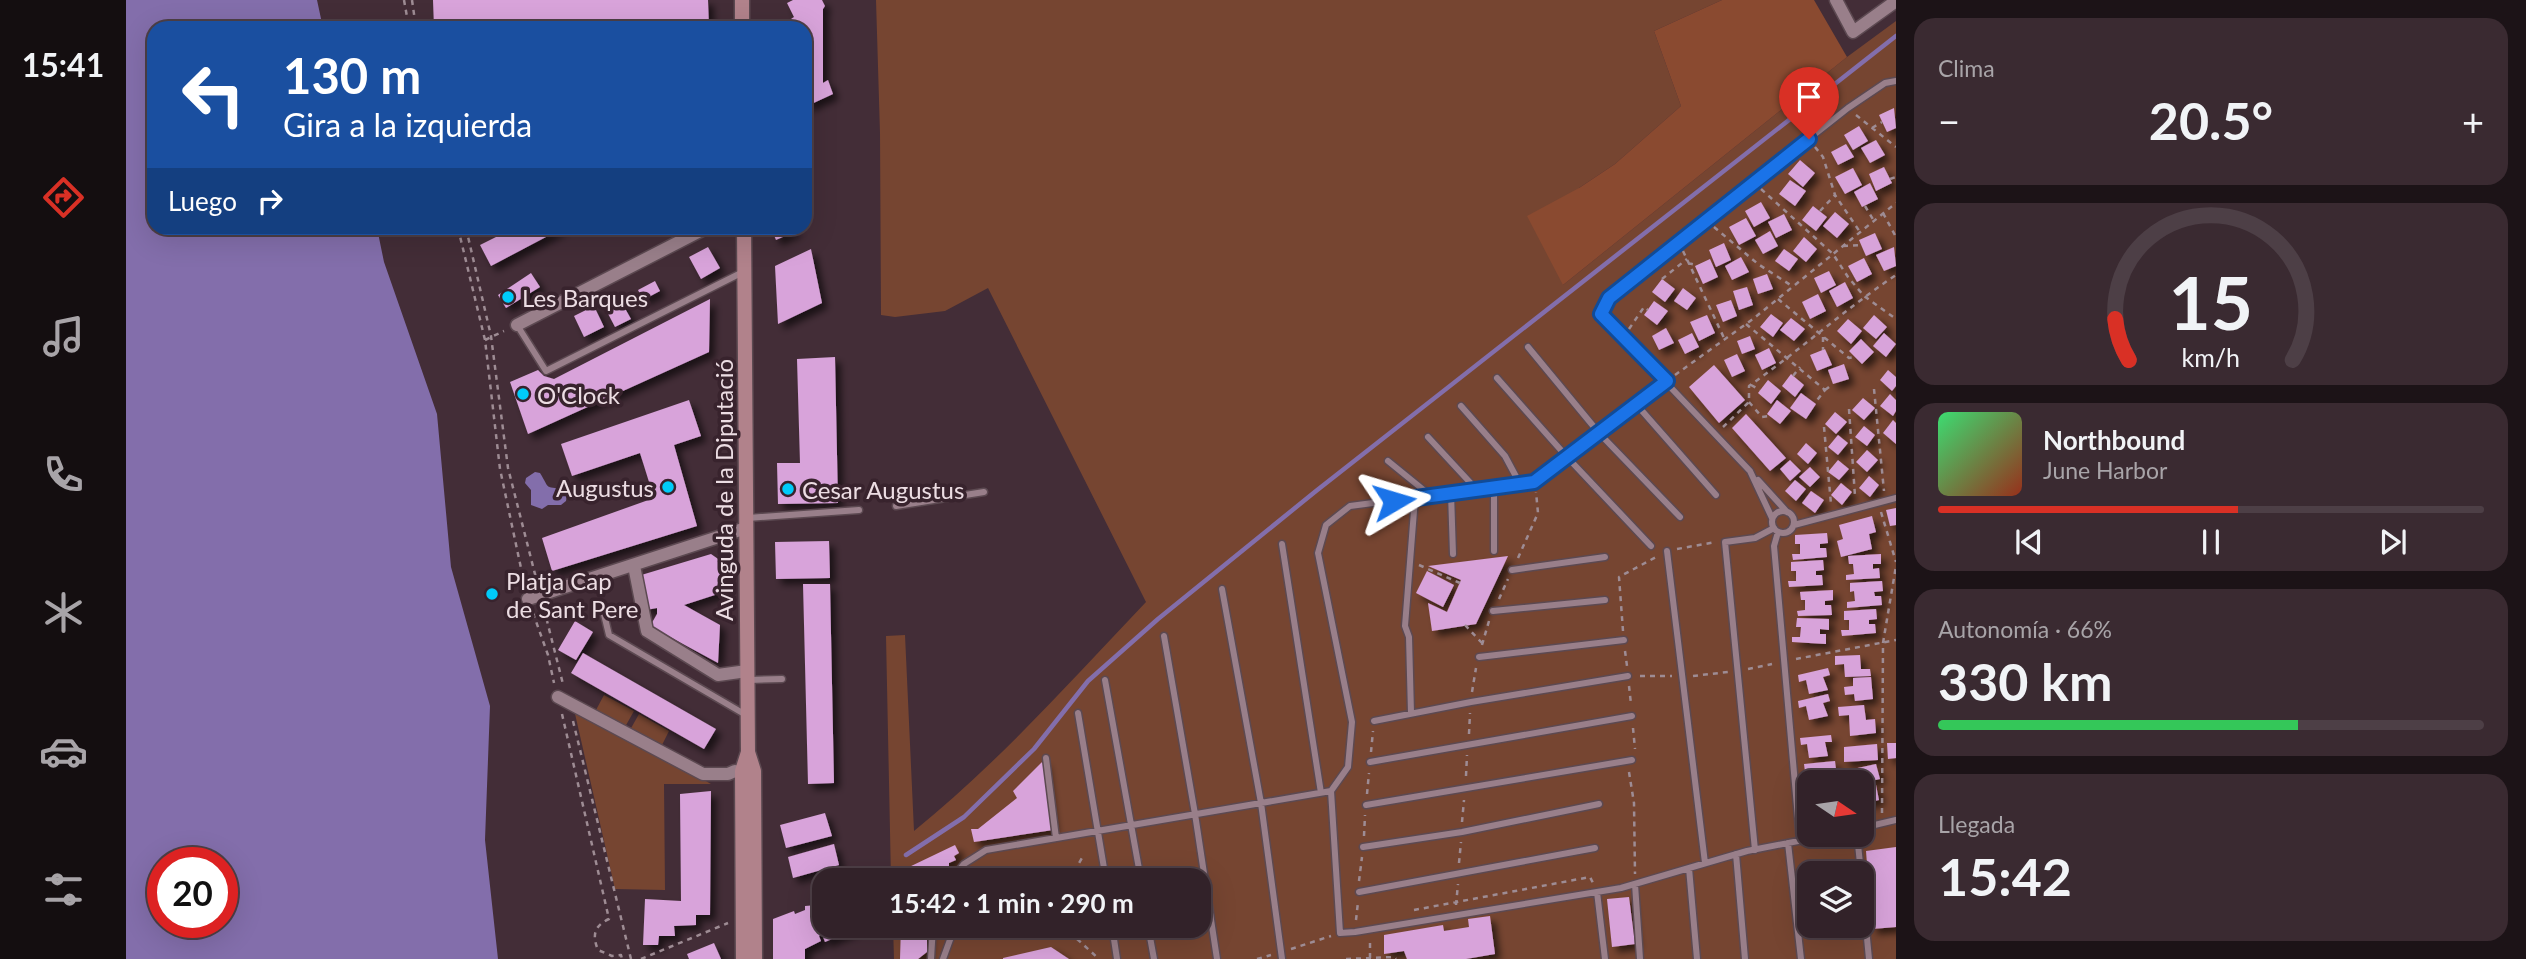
<!DOCTYPE html>
<html lang="es">
<meta charset="utf-8">
<style>
body{margin:0;font-family:Lato,sans-serif;background:#3a2a31;color:#f1f3f6;height:100vh;display:flex;flex-direction:column;font-size:26px;white-space:nowrap}
*{box-sizing:border-box;margin:0}
p{font-size:23px;color:#a8a4a8}
.icon{flex:none;width:38px;height:38px;fill:none;stroke:currentColor;stroke-width:2;stroke-linecap:round;stroke-linejoin:round}
.map{position:relative;flex:1;overflow:hidden}
.side{display:flex;flex-direction:column;gap:18px;padding:18px;background:#1c1317;width:630px}
.side>*{flex:none}
.hud{position:absolute;left:21px;top:21px;width:665px;height:214px;border-radius:21px;box-shadow:0 7px 28px #0002,0 0 0 2px #4d3f46;background:#1a4fa0;color:#fff;overflow:hidden}
.needle{width:46px;rotate:103deg}
.controls{position:absolute;left:1671px;top:770px;display:grid;gap:14px}
.controls a{display:grid;place-items:center;width:77px;height:77px;border-radius:14px;background:#322229;box-shadow:0 7px 28px #0002,0 0 0 2px #4d3f46;font-size:35px}
.speed{position:absolute;left:21px;top:847px;display:flex;gap:14px;font-size:35px;font-weight:700;text-align:center}
.speed>*{display:grid;place-content:center;width:91px;height:91px;border-radius:50%;background:#322229;box-shadow:0 7px 28px #0002,0 0 0 2px #4d3f46;line-height:1}
.speed .limit{border:10px solid #d22;background:#fff;color:#111}
.pin{position:absolute;display:grid;place-items:center;width:60px;height:60px;color:#fff;margin:-72px -30px;border-radius:50% 50% 50% 0;rotate:-45deg;box-shadow:0 0 7px #0007}
.pin .icon{rotate:45deg}
.me{position:absolute;width:77px;margin:-38px;rotate:83deg;stroke-linejoin:round;filter:drop-shadow(0 0 5px #0008)}
.turn{display:flex;align-items:center;gap:24px;height:147px;padding:0 21px;font-size:32px}
.turn .icon{width:91px;height:91px;stroke-width:2.5}
.turn b{display:block;font-size:49px;line-height:60px}
.then{display:flex;align-items:center;height:66px;padding:0 21px;background:#0003;gap:14px;font-size:26px}
.big{font-size:52px;font-weight:700;line-height:1.1}
.side .tile{flex:1;display:flex;flex-direction:column;justify-content:center;gap:10px;min-width:0;padding:0 24px;border-radius:21px;background:#3a2a31}
.side .dial{align-items:center;gap:0}
.dial svg{height:182px;overflow:visible;fill:none;stroke:#4d3f46;stroke-width:7;stroke-linecap:round;text-anchor:middle}
.dial text{fill:#f1f3f6;stroke:none}
.song{display:flex;align-items:center;gap:21px}
.cover{width:84px;height:84px;border-radius:10px;background:linear-gradient(135deg,hsl(140 70% 55%),hsl(10 70% 35%))}
.played{height:7px;border-radius:4px;background:linear-gradient(90deg,#d93025 55%,#4d3f46 55%)}
.keys{display:flex;justify-content:space-around;direction:ltr}
.heat{display:flex;justify-content:space-between;align-items:center;font-size:38px;direction:ltr}
.charge{height:10px;border-radius:5px;background:linear-gradient(90deg,#34c759 66%,#4d3f46 0)}
.trip{position:absolute;left:686px;top:868px;width:399px;height:70px;border-radius:21px;background:#322229;box-shadow:0 7px 28px #0002,0 0 0 2px #4d3f46;font-weight:700;line-height:70px;text-align:center}
main{display:flex;flex:1;min-height:0}
.tabs{display:flex;flex-direction:column;width:126px;justify-content:space-around;align-items:center;background:#140e10;color:#a8a4a8}
.tabs .icon{width:49px;height:49px}
.tabs .selected{color:#d93025}
.tabs b{font-size:32px;color:#f1f3f6}
.map>svg:first-child{display:block}
.green{fill:#764531;fill-rule:evenodd}
.forest{fill:#8a4a30}
.water{fill:#836eab;fill-rule:evenodd}
.lines{fill:none;stroke-linecap:round;stroke-linejoin:round}
.stream{stroke:#836eab;stroke-width:4.5}
.building{fill:#d8a3da;filter:url(#shadow)}
.lane-casing{stroke:#5c4951;stroke-width:9}
.street-casing{stroke:#5c4951;stroke-width:15}
.secondary-casing{stroke:#5c4951;stroke-width:17}
.path{stroke:#9e8c94;stroke-width:2.5;stroke-dasharray:5 5;stroke-linecap:butt}
.lane{stroke:#997f8a;stroke-width:6}
.street{stroke:#997f8a;stroke-width:12}
.secondary{stroke:#b1828b;stroke-width:14}
.route-casing{stroke:#114b97;stroke-width:18}
.route{stroke:#1a73e8;stroke-width:12}
.poi-dot{fill:#00cbf9;stroke:#38232d;stroke-width:2.5}
.labels{text-anchor:middle;dominant-baseline:central;stroke-width:7;stroke-linejoin:round;paint-order:stroke}
.poi-label{font-size:24px;fill:#ecdde3;stroke:#38232d;text-anchor:start}
.street-label{font-size:24px;fill:#ecdde3;stroke:#38232d}
</style>
<main>
<nav class="tabs">
<b>15:41</b>
<svg class="icon selected" aria-label="directions" viewBox="0 0 24 24"><path d="M12 3l9 9-9 9-9-9zM9 14v-3h6M13 9l2 2-2 2"/></svg>
<svg class="icon" aria-label="music" viewBox="0 0 24 24"><path d="M9 18V5l10-2v13"/><circle cx="6" cy="18" r="3"/><circle cx="16" cy="16" r="3"/></svg>
<svg class="icon" aria-label="phone" viewBox="0 0 24 24"><path d="M5 4h4l2 5-3 2q2 4 5 5l2-3 5 2v4C11 20 4 13 5 4z"/></svg>
<svg class="icon" aria-label="climate" viewBox="0 0 24 24"><path d="M12 3v18M4 7l16 10M4 17L20 7"/></svg>
<svg class="icon" aria-label="car" viewBox="0 0 24 24"><path d="M5 17H2v-5l4-1 3-4h7l3 4 3 1v5h-3M9 17h6M6 11h13"/><circle cx="7" cy="17" r="2"/><circle cx="17" cy="17" r="2"/></svg>
<svg class="icon" aria-label="filters" viewBox="0 0 24 24"><path d="M4 7h16M4 17h16"/><circle cx="9" cy="7" r="2"/><circle cx="15" cy="17" r="2"/></svg>
</nav>
<div class="map">
<svg width="1770" height="959" viewBox="0 0 1770 959">
<defs>
<filter id="shadow"><feDropShadow dx="5.5" dy="5.5" stdDeviation="3.5" flood-color="#0009"/></filter>
</defs>
<rect width="100%" height="100%" fill="#432d37"/>
<path class="green" d="M750 0H1596L1528 31 1555 106 1489 164 1453 188 1437 285 1721 57 1770 21V959H768L767 926H1073V880H765L760 636 779 635 788 831C873 762 945 681 1020 602L862 288 819 311 769 317 755 315 754 133ZM1684 782H1736V835H1684ZM1684 873H1736V926H1684Z
M478 695 508 711 499 727 470 710Z
M447 705 585 784H538L539 890 489 889Z
M513 714 543 731 535 747 504 730Z"/>
<path class="forest" d="M1596 0H1688L1721 57 1437 285 1401 216 1453 188 1489 164 1555 106 1528 31Z"/>
<path class="water" d="M0 0H191L197 28H28V228H251L258 262 311 414 325 567 364 706 359 840 372 959H0ZM37 863H96V922H37Z
M409 472 414 473C425 491 417 485 438 490L441 494 440 501 435 505H422L416 509 405 505V490L399 483 400 478Z"/>
<g class="lines">
<path class="stream" d="M780 855 838 817 908 749 962 681 1032 619 1190 491 1770 36"/>
</g>
<path class="building" d="M307 0H582L583 28H308Z
M667 0H696L699 6 697 9V83L702 80 707 94 679 107V28H665L662 21 668 17 661 3Z
M1768 108 1770 128 1761 132 1753 115Z
M1733 126 1742 141 1727 150 1718 135Z
M1750 140 1759 155 1744 163 1735 148Z
M1720 144 1728 157 1712 165 1705 152Z
M1674 160 1689 173 1677 187 1662 174Z
M1758 167 1766 183 1750 191 1743 174Z
M1727 168 1736 185 1719 194 1709 177Z
M1664 180 1680 191 1669 206 1653 194Z
M1744 183 1752 199 1736 207 1728 192Z
M1635 202 1644 218 1628 227 1619 211Z
M1687 206 1701 217 1690 231 1676 220Z
M1709 212 1723 224 1711 238 1697 226Z
M1658 214 1666 230 1650 238 1642 222Z
M1620 218 1630 236 1613 245 1603 227Z
M388 228H437L365 266 354 245Z
M645 228H669L670 231 650 240Z
M1644 231 1652 246 1637 254 1629 240Z
M1749 233 1756 249 1740 256 1733 240Z
M1678 237 1691 249 1680 262 1667 251Z
M1598 243 1605 260 1590 267 1583 250Z
M582 247 594 268 575 279 563 257Z
M1768 247 1770 266 1758 271 1750 255Z
M685 249 696 303 652 324 649 266Z
M1658 249 1672 259 1663 271 1649 261Z
M1615 257 1623 272 1606 280 1599 266Z
M1738 258 1746 274 1731 282 1722 266Z
M1584 259 1592 277 1577 284 1569 266Z
M1703 271 1710 285 1695 293 1688 278Z
M405 273 414 287 380 308 372 295Z
M1641 274 1647 289 1632 294 1627 279Z
M1536 279 1549 289 1539 302 1526 292Z
M529 281 534 291 517 300 512 290Z
M1719 282 1727 298 1711 307 1703 291Z
M1621 287 1627 305 1613 310 1607 291Z
M1557 288 1570 298 1561 310 1548 301Z
M1692 294 1700 311 1684 319 1676 302Z
M492 296 505 319 489 327 477 304Z
M584 299 583 352 402 434 384 382 412 370 418 376 428 379Z
M1605 300 1611 316 1597 322 1590 305Z
M1528 301 1542 311 1531 325 1518 315Z
M468 306 478 327 458 337 448 316Z
M1645 314 1657 323 1647 337 1634 327Z
M1581 315 1589 333 1573 341 1564 322Z
M1748 315 1761 327 1750 339 1737 328Z
M1665 318 1679 329 1668 341 1654 330Z
M1722 319 1736 331 1725 344 1711 331Z
M1540 328 1548 343 1533 350 1526 336Z
M1566 333 1573 347 1559 354 1552 340Z
M1758 333 1770 344 1760 357 1747 346Z
M1624 336 1629 349 1616 354 1611 341Z
M1735 339 1748 352 1736 364 1723 351Z
M1643 348 1650 363 1636 370 1629 355Z
M1699 349 1706 365 1691 371 1684 355Z
M1611 354 1619 371 1606 377 1598 360Z
M709 357 712 503 652 504 651 463H674L671 359Z
M1718 364 1723 379 1707 384 1702 370Z
M1588 365 1619 400 1593 423 1563 387Z
M1762 370 1770 377V386L1766 391 1754 380Z
M1665 374 1678 385 1669 397 1656 386Z
M1642 380 1655 391 1645 404 1632 393Z
M1675 393 1690 404 1680 419 1664 408Z
M1764 394 1770 400V411L1767 416 1754 406Z
M1737 398 1749 408 1738 420 1726 410Z
M563 400 575 436 548 445 571 526 426 571 416 538 528 498 514 453 446 476 435 444Z
M1651 400 1665 411 1654 424 1641 414Z
M1709 412 1721 422 1710 434 1699 424Z
M1620 414 1660 458 1644 471 1606 428Z
M1767 420 1770 423V444L1757 433Z
M1738 426 1749 435 1741 446 1729 437Z
M1712 435 1722 443 1712 455 1702 447Z
M1680 443 1691 453 1682 464 1671 454Z
M1741 450 1752 460 1741 472 1730 462Z
M1664 460 1675 471 1664 481 1654 469Z
M1712 460 1723 469 1713 480 1702 472Z
M1684 467 1694 477 1684 487 1673 477Z
M1743 476 1753 485 1744 497 1733 488Z
M1669 480 1680 489 1670 501 1659 491Z
M1715 483 1726 492 1716 505 1705 495Z
M1685 491 1698 500 1689 513 1676 503Z
M1770 508V525L1764 526 1760 510Z
M1746 516 1750 532 1743 534 1746 549 1715 557 1711 541 1717 539 1713 525Z
M1701 533 1702 543 1694 544V548H1700L1701 557 1667 560 1666 554H1674V544H1669V535Z
M703 541 704 578 650 579 649 542Z
M585 554 595 561V593L558 605 594 625 592 663 524 626 531 614V608L520 610 512 576Z
M1755 554V564H1747V569L1753 568 1754 578 1720 580V575L1728 574 1727 564H1723L1722 556Z
M1382 556 1350 624 1306 631 1302 603 1321 612 1335 580 1302 566Z
M1697 560 1698 570 1690 571V575H1696L1697 585 1663 587 1662 581H1670V571H1665V562Z
M1301 571 1328 585 1317 607 1290 593Z
M1756 581 1757 591 1748 592 1749 596H1755L1756 605 1721 608V602L1729 601 1728 591 1724 592V583Z
M677 584H704L708 783 682 784Z
M1707 590V600L1699 601V605H1705L1706 615 1672 616 1671 611 1679 610V600H1675L1674 592Z
M1750 609 1751 619 1743 620V624H1749L1750 633 1716 636 1715 630H1723V620H1718V611Z
M1671 618 1703 619V630L1694 629V634H1700V644L1666 642V637H1674L1675 627H1670Z
M449 621 467 632 450 660 432 650Z
M457 653 590 729 578 749 445 673Z
M1734 655 1735 669H1744L1745 676 1719 677 1718 664 1709 665V656Z
M1702 668 1704 675 1697 677 1702 690 1683 694 1680 680 1673 682 1672 675Z
M1745 677 1747 699 1729 701 1728 694 1719 695 1718 687 1727 686V678Z
M1702 694 1704 701 1697 703 1702 716 1683 720 1680 706 1673 708 1672 701Z
M1738 705 1740 720 1749 719 1750 733 1724 736 1723 715 1713 716 1712 707Z
M1705 735 1706 742H1699L1702 756 1683 758 1681 744 1675 745 1674 738Z
M1761 743H1770V758L1762 759Z
M1751 744 1752 760 1718 762V747Z
M918 760 927 830 848 842 845 829H852L891 798 887 791Z
M1709 761 1710 769H1703L1706 782H1687L1686 771 1679 772 1678 764Z
M1750 764 1754 779 1736 783 1720 782 1718 771Z
M1750 785 1753 800 1736 804V787Z
M585 791 584 915H570V925L548 926 549 936H533L532 945H517L519 899 555 901 554 794Z
M699 813 706 836 660 848 654 825Z
M708 844 713 865 667 878 662 857Z
M829 845 833 853 828 856 830 860 823 863V874L812 880H781V868Z
M1770 847V927L1746 929 1740 851Z
M1503 897 1509 944 1486 947 1481 899Z
M692 901H698V926H725L727 930 699 942 696 934 693 936 695 941 679 949V959H647V919L668 911 669 914 679 910V906L691 905Z
M1364 916 1369 954 1340 959H1281L1278 951 1258 954V935L1317 925 1318 931 1343 927 1342 919Z
M775 926H801V952L792 959H774Z
M588 943 595 959H563L561 954Z
M925 947 943 959H877V958Z"/>
<g class="lines">
<defs>
<path id="lane" d="M391 325 420 371 617 272
M1402 347 1473 433 1554 517
M1371 378 1441 457 1525 546
M1510 404 1590 495
M1335 406 1379 456 1394 484
M1302 437 1351 490
M1262 461 1305 496
M1632 480 1661 512
M1325 493 1327 554
M770 506 858 492
M1646 522a11 11 0 1 1 22 0a11 11 0 1 1-22 0Z
M622 518 733 510
M1646 518 1624 471 1475 314 1483 298 1566 231 1722 108 1759 83 1770 81
M1668 525 1770 498
M1652 532 1648 546 1674 841
M1156 544 1195 793
M1368 551V487
M1541 551 1579 863
M1386 570 1479 557
M1096 589 1135 803 1156 959
M476 606 483 635 620 715
M1367 611 1479 600
M1038 636 1069 814 1091 959
M1353 657 1498 640
M623 680 656 679
M979 680 1015 880
M952 713 980 880
M1285 713 1283 637 1279 626 1289 498
M1248 721 1345 702 1502 676
M920 758 930 838
M1244 762 1506 716
M1205 791 1222 767 1226 722 1192 553 1200 525 1224 506 1408 482 1541 381
M1240 805 1506 760
M1736 828 1770 820
M1731 835 1735 873
M1662 843 1675 959
M1237 847 1336 832 1473 804
M1629 850 1599 542 1629 538 1648 528
M1610 854 1619 959
M1563 868 1571 959
M825 880 838 864 860 850 1205 791 1214 933 1229 932 1495 888 1621 851 1703 835
M1509 884 1514 959
M1736 886 1743 959
M1233 892 1469 848
M1471 892 1479 959
M986 926 991 959
M1022 926 1028 959
M805 959 807 926
M817 959 829 926"/>
<path id="street" d="M1710 0 1727 32 1770 1
M391 325 580 228
M508 566 521 631 592 675 621 671
M402 599 620 528
M432 697 577 774H602L609 771"/>
<path id="secondary" d="M616 0V28
M622 752 628 771 629 959
M617 959 616 771 622 752 618 228"/>
</defs>
<use href="#lane" class="lane-casing"/>
<use href="#street" class="street-casing"/>
<use href="#secondary" class="secondary-casing"/>
<path class="path" d="M278 0 283 28
M286 0 290 28
M1730 115 1770 147
M1746 128 1756 122
M1689 147 1697 157 1709 195 1734 232
M1764 179 1770 177
M1635 189 1707 254 1722 277 1738 296 1770 319
M1739 206 1748 221
M1694 211 1709 195
M1757 213 1770 237
M1588 227 1632 264 1666 286
M332 228 359 340 374 469 399 587
M340 228 365 336 382 468 411 582
M1717 246 1735 245
M1557 251 1599 340
M1562 263 1570 265
M1536 279 1561 259
M1652 299 1723 358 1729 357
M1620 324 1699 390 1689 403
M1503 329 1518 307 1522 310
M1697 337V350
M359 340 378 331
M1549 375 1627 319 1770 203
M1667 376 1674 367
M1625 385 1634 390
M1748 389 1758 491
M1699 390 1707 384
M1623 402 1636 417 1643 416
M1723 409 1729 496
M1597 427 1623 402V386C1673 351 1719 309 1770 275
M1698 427 1705 504
M1755 512 1770 562
M1551 549 1590 542
M1392 558 1412 513 1410 492
M1293 565 1334 583
M1373 599 1382 579
M418 609 437 684
M407 613 422 655 428 683
M1339 625 1356 643
M1497 631 1493 577 1532 556
M1356 645 1363 621
M1499 651 1501 666
M1670 659 1770 640
M1622 669 1646 664
M1514 676H1546
M1567 676 1602 672
M1503 686 1505 704
M1346 692 1350 668
M436 714 483 919C468 926 466 935 472 950L486 956 495 955 496 959
M447 721 505 959
M1507 728 1509 749
M1343 734 1344 713
M1245 752 1247 731
M1503 772 1508 803 1509 874
M1340 776 1341 755
M1241 794 1243 773
M1756 813 1757 643 1770 566
M1336 822 1338 800
M1238 836 1239 815
M1333 863 1335 842
M852 880 856 873 868 870 878 875 882 880
M943 880 956 858
M1233 881 1236 857
M1330 905 1332 884
M1288 910 1464 877 1467 883
M1230 920 1232 902
M870 926 875 933 885 935 914 928H939L973 959
M1165 949 1205 936
M1244 958V940
M515 959 602 923
M1131 959 1145 955
M1220 959 1268 957 1270 959"/>
<use href="#lane" class="lane"/>
<use href="#street" class="street"/>
<use href="#secondary" class="secondary"/>
</g>
<g class="lines">
<defs>
<path id="route" d="M1268 501 1408 482 1541 381 1475 314 1483 298 1683 139"/>
</defs>
<use href="#route" class="route-casing"/>
<use href="#route" class="route"/>
</g>
<g class="poi-dot">
<circle cx="382" cy="297" r="7"/>
<circle cx="397" cy="394" r="7"/>
<circle cx="542" cy="487" r="7"/>
<circle cx="662" cy="489" r="7"/>
<circle cx="366" cy="594" r="7"/>
</g>
<g class="labels">
<g class="poi-label">
<text x="396" y="297">Les Barques</text>
<text x="411" y="394">O'Clock</text>
<text x="528" y="487" text-anchor="end">Augustus</text>
<text x="676" y="489">Cesar Augustus</text>
<text x="380" y="580">Platja Cap<tspan x="380" dy="28">de Sant Pere</tspan></text>
</g>
<g class="street-label">
<text transform="translate(597 490) rotate(-90)">Avinguda de la Diputació</text>
</g>
</g>
</svg>
<div class="controls">
<a><svg class="needle" viewBox="-14 -14 28 28"><path d="M0-13l5 13h-10z" fill="#e53935"/><path d="M0 13l5-13h-10z" fill="#a8a4a8"/></svg></a>
<a><svg class="icon" aria-label="layers" viewBox="0 0 24 24"><path d="M12 4l9 5-9 5-9-5zM3 14l9 5 9-5"/></svg></a>
</div>
<div class="speed"><div class="limit">20</div></div>
<div class="pin" style="left:1683px;top:139px;background:#d93025"><svg class="icon" aria-label="arrive" viewBox="0 0 24 24"><path d="M6 21V4h12l-3 4 3 4H6"/></svg></div>
<svg class="me" style="left:1268px;top:501px" viewBox="-20 -20 40 40"><path d="M0-17L14 15 0 8-14 15z" fill="#1a73e8" stroke="#fff" stroke-width="4"/></svg>
<div class="trip">15:42 · 1 min · 290 m</div>
<div class="hud">
<div class="turn"><svg class="icon" aria-label="left" viewBox="0 0 24 24"><path d="M17 20v-9H6M10 6l-5 5 5 5"/></svg><div><b>130 m</b>Gira a la izquierda</div></div>
<div class="then">Luego<svg class="icon" aria-label="right" viewBox="0 0 24 24"><path d="M7 20v-9h11M14 6l5 5-5 5"/></svg></div>
</div>
</div>
<section class="side">
<div class="tile"><p>Clima</p>
<div class="heat"><a>−</a><b class="big">20.5°</b><a>+</a></div>
</div>
<div class="tile dial"><svg viewBox="0 0 100 80">
<path d="M14 69A42 42 0 1 1 86 69"/>
<path d="M14 69A42 42 0 0 1 8 51" stroke="#d93025"/>
<text x="50" y="56" font-size="32" font-weight="700">15</text>
<text x="50" y="72" font-size="11">km/h</text>
</svg></div>
<div class="tile">
<div class="song"><i class="cover"></i><div><b>Northbound</b><p>June Harbor</p></div></div>
<div class="played"></div>
<div class="keys"><svg class="icon" aria-label="previous" viewBox="0 0 24 24"><path d="M18 5L8 12l10 7zM5 5v14"/></svg><svg class="icon" aria-label="pause" viewBox="0 0 24 24"><path d="M8 5v14M16 5v14"/></svg><svg class="icon" aria-label="next" viewBox="0 0 24 24"><path d="M6 5l10 7-10 7zM19 5v14"/></svg></div>
</div>
<div class="tile"><p>Autonomía · 66%</p><b class="big">330 km</b><div class="charge"></div></div>
<div class="tile"><p>Llegada</p><b class="big">15:42</b></div>
</section>
</main>
